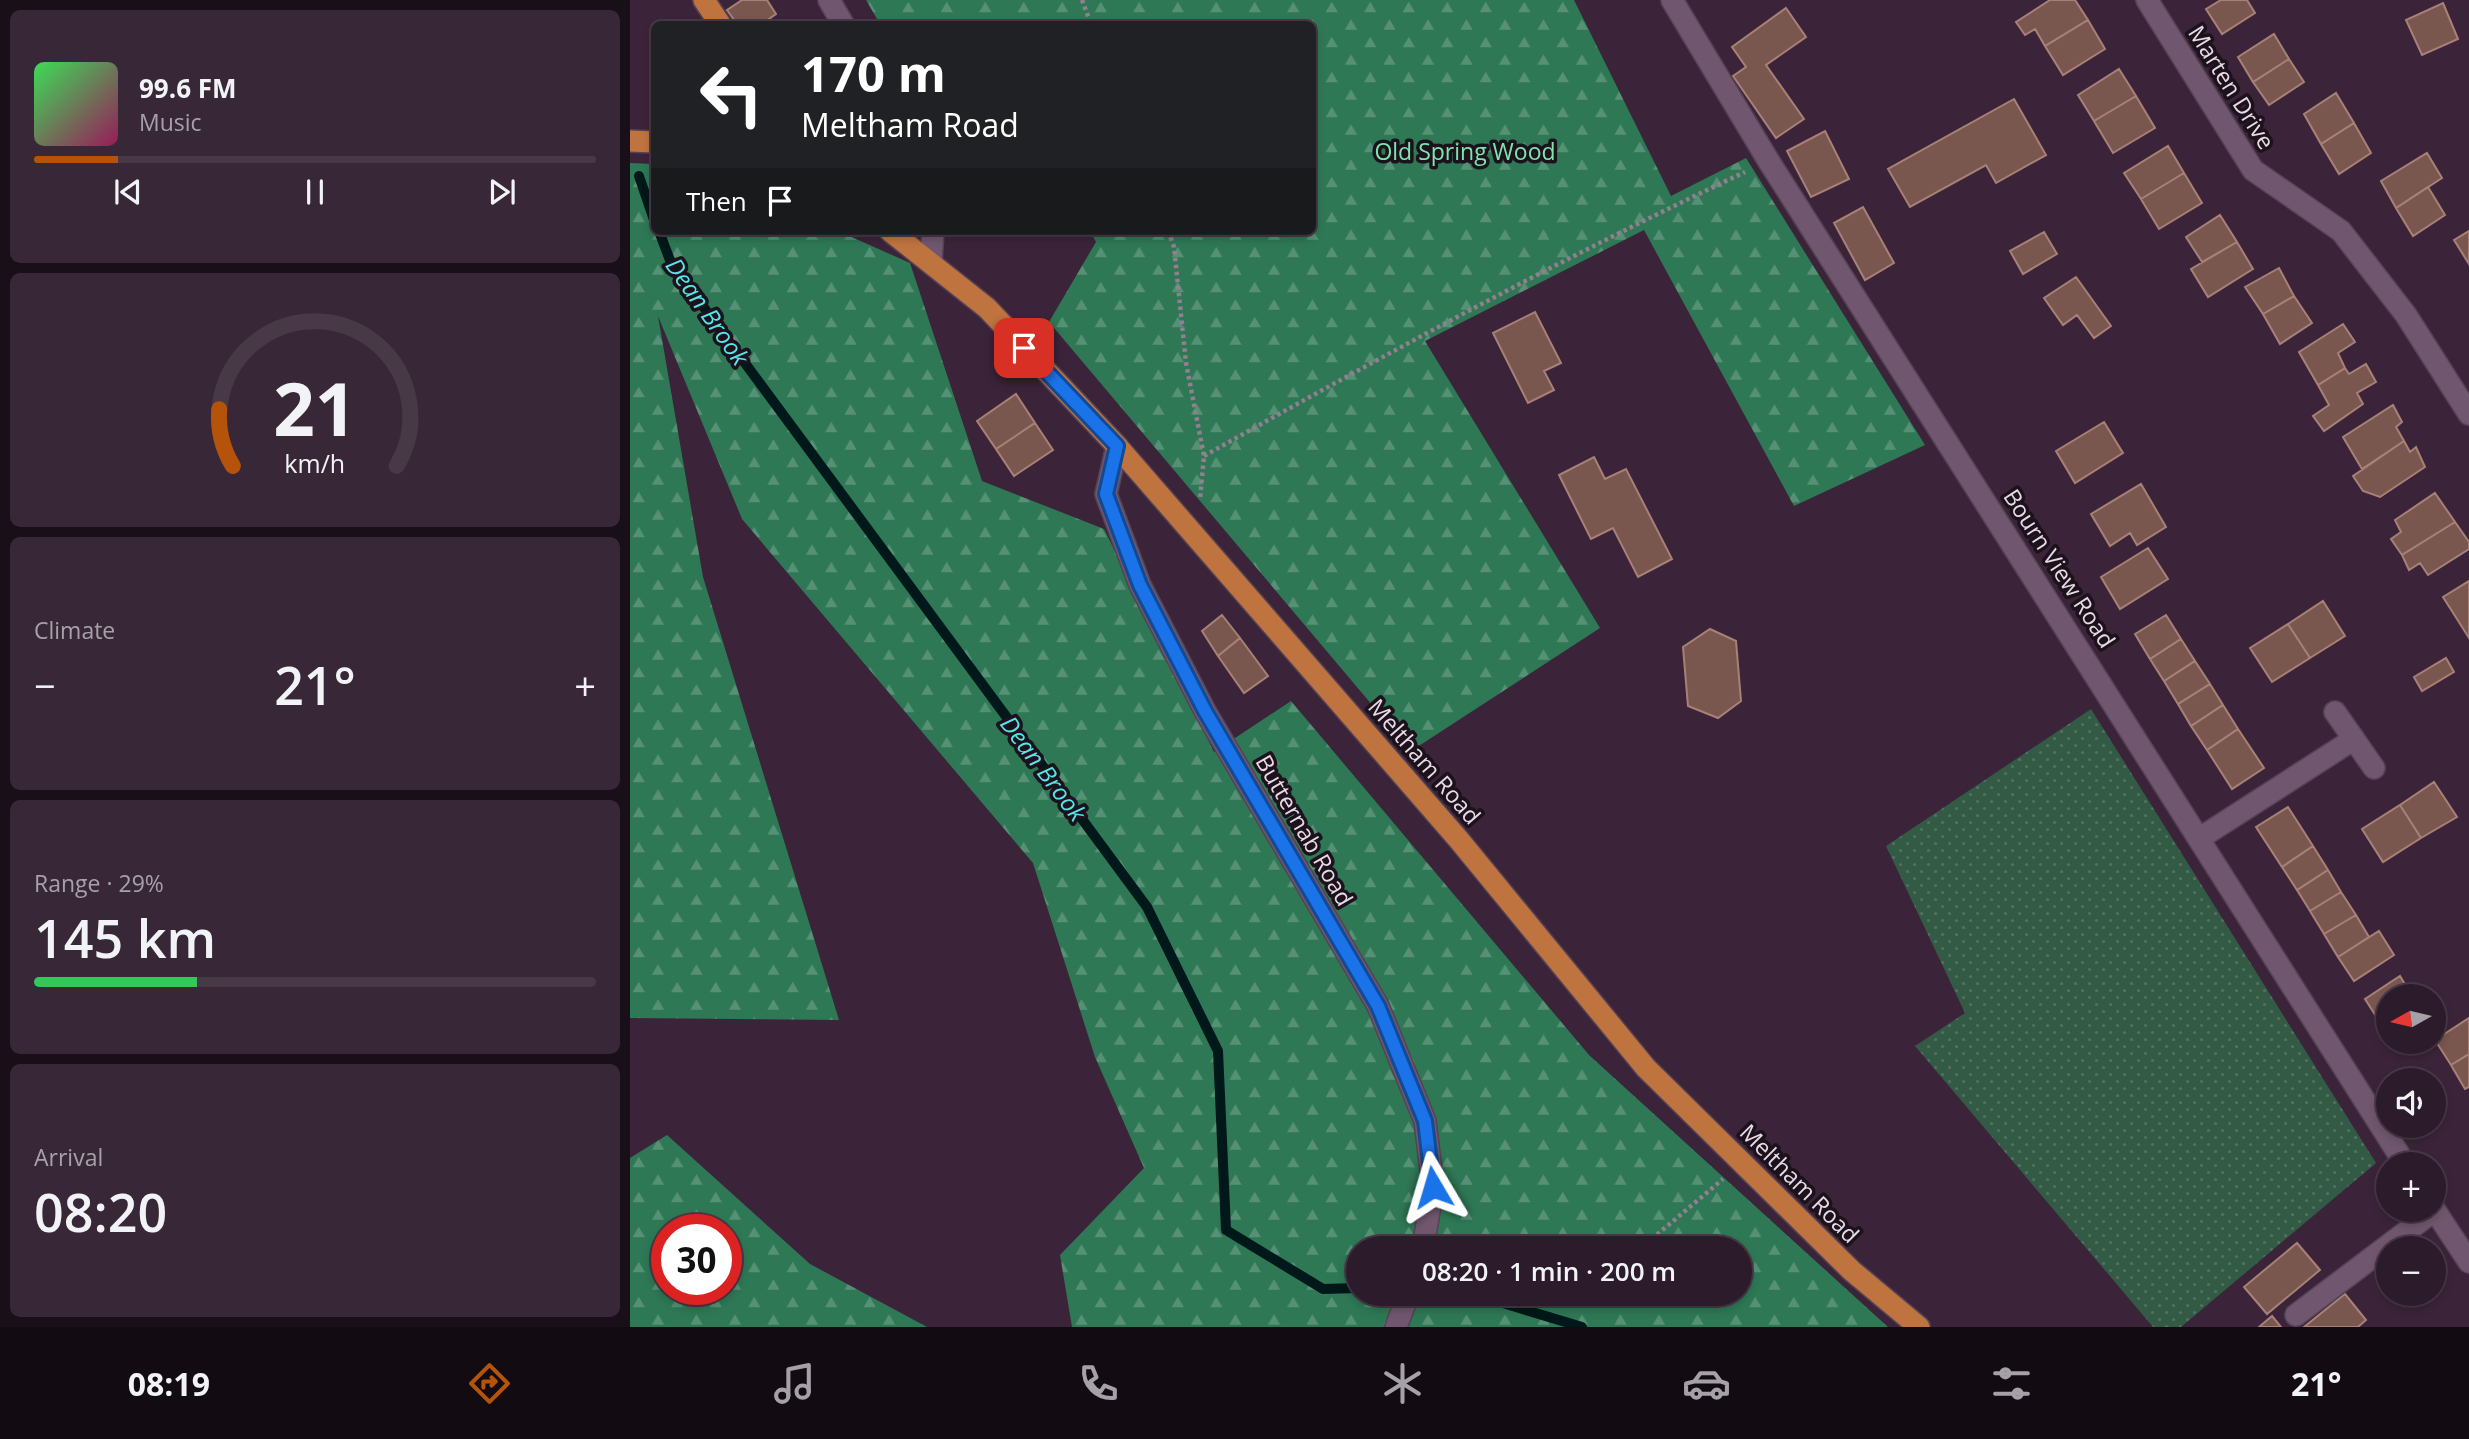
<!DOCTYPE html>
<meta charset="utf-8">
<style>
body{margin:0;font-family:"Open Sans",sans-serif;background:#382837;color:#f1f3f6;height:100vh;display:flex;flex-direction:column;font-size:26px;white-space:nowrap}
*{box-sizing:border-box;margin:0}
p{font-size:23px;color:#a6a1a9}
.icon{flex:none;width:38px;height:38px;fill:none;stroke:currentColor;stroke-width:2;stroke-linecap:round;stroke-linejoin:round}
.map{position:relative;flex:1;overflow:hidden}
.drawer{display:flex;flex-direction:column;gap:10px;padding:10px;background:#180f18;width:630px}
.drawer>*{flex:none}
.hud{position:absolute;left:21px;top:21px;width:665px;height:214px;border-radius:10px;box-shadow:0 4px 10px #0003,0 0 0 2px #483947;background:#202124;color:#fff;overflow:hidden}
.needle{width:46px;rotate:262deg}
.buttons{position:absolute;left:1746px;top:984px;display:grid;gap:14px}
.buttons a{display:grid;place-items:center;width:70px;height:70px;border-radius:50%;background:#2c1b2b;box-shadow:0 4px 10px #0003,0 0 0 2px #483947;font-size:35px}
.speed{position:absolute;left:21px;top:1214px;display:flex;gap:14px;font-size:35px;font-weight:700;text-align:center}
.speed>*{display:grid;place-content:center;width:91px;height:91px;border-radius:50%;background:#2c1b2b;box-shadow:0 4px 10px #0003,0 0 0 2px #483947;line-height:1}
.speed .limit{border:10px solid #d22;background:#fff;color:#111}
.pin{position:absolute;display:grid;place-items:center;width:60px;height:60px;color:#fff;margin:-30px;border-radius:14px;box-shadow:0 4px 10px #0006}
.me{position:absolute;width:77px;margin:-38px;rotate:353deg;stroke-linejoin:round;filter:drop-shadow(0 0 5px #0008)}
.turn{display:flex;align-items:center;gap:24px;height:147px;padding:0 35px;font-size:32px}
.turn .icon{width:91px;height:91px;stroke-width:2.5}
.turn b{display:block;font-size:49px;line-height:60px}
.then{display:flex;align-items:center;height:66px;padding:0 35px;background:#0003;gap:14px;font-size:26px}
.big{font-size:52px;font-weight:600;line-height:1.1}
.drawer .tile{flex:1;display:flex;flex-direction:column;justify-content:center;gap:10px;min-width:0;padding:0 24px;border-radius:10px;background:#382837}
.drawer .dial{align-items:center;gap:0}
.dial svg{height:182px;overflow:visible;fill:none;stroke:#483947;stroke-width:7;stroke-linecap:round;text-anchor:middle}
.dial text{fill:#f1f3f6;stroke:none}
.song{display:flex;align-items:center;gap:21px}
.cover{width:84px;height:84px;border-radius:10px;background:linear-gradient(135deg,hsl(130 70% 55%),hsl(330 70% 35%))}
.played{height:7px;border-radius:4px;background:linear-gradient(90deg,#b45309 15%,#483947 15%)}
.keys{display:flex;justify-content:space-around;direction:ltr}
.heat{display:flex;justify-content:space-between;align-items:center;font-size:38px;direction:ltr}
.charge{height:10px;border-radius:5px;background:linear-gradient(90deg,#34c759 29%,#483947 0)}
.trip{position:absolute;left:716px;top:1236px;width:406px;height:70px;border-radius:35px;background:#2c1b2b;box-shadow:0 4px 10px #0003,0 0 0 2px #483947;font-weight:600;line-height:70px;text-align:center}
.menu{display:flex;height:112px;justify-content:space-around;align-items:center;background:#120b11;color:#a6a1a9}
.menu .icon{width:49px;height:49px}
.menu .current{color:#b45309}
.menu b{font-size:32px;color:#f1f3f6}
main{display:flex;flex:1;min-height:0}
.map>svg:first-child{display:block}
.grass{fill:url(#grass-dots)}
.forest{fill:url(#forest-firs);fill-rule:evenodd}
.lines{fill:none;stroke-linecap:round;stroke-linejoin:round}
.stream{stroke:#001819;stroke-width:10}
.building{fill:#7a574e;stroke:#a78178;stroke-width:2}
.minor-casing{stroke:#554254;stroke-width:24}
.major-casing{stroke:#554254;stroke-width:24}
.path{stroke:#927f90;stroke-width:4.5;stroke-dasharray:3.5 3.5;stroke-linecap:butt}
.minor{stroke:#70576f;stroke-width:21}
.major{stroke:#bf743f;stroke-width:21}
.route-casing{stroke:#114b97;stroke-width:18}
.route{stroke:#1a73e8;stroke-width:12}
.labels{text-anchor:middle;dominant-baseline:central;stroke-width:7;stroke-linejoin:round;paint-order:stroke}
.street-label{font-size:23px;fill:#e8dae7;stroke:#1c121b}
.park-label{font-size:23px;fill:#7ee4b0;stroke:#1c121b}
.water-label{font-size:24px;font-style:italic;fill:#55e6ea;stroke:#1c121b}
</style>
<main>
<section class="drawer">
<div class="tile">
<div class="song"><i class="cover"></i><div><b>99.6 FM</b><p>Music</p></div></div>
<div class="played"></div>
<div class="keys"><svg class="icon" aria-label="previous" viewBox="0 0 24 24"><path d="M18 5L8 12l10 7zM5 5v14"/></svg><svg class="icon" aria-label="pause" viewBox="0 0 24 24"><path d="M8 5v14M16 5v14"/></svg><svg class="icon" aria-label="next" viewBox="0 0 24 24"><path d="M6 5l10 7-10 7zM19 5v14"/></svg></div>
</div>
<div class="tile dial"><svg viewBox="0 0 100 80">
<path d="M14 69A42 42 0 1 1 86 69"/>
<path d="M14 69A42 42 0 0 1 8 44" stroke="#b45309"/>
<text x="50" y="56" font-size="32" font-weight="700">21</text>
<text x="50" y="72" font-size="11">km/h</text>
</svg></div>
<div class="tile"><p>Climate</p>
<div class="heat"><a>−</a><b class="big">21°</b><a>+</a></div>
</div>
<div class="tile"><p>Range · 29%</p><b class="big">145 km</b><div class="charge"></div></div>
<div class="tile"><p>Arrival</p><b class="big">08:20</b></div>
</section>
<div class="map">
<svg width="1839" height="1327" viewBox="0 0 1839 1327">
<defs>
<pattern id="grass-dots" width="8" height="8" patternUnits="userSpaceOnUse" patternTransform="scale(1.75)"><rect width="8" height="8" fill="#325a45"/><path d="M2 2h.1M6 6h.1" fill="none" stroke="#507160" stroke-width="1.8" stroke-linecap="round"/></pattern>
<pattern id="forest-firs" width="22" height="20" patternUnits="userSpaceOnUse" patternTransform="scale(1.75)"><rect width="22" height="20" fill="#2e7855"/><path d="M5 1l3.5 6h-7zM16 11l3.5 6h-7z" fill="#569176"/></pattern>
</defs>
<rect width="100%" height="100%" fill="#3b2439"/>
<path class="grass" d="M1461 709 1746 1163 1551 1327H1523L1285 1046 1335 1013 1256 846Z"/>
<path class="forest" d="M236 0H944L1041 196 1116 158 1295 445 1164 506 1014 230 795 341 970 628 781 751 419 322 466 242 460 231H682V24H250Z
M0 163 24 164V231H208L280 263 352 481 474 529 584 752 661 701 959 1055 1258 1327H442L430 1255 514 1168 465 1057 403 863 112 519 28 316 73 577 209 1020 0 1018ZM728 1248H1110V1293H728Z
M37 1135 180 1264 297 1327H0V1158ZM37 1230H96V1290H37Z"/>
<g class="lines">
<path class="stream" d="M9 176 24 220
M29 231 41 263 517 907 588 1051 596 1230 693 1289 728 1288
M823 1293 853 1297 952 1327"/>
</g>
<path class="building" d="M112 0H137L146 14 132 24H107L97 10Z
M1420 0H1445L1458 20 1415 46 1405 29 1395 35 1386 22Z
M1591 0H1617L1625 13 1592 34 1576 9Z
M1813 3 1828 39 1792 55 1776 20Z
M1156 8 1176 37 1136 65 1174 119 1146 138 1103 76 1116 67 1102 47Z
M1458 20 1475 49 1433 75 1415 46Z
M1644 34 1659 59 1623 82 1608 57Z
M1659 59 1674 82 1639 105 1623 82Z
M1489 69 1506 96 1464 121 1448 95Z
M1706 93 1724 123 1691 144 1674 114Z
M1506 96 1525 128 1483 153 1464 121Z
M1384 99 1416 155 1366 183 1356 165 1280 207 1258 169Z
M1724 123 1741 153 1709 174 1691 144Z
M1195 131 1219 179 1181 197 1157 151Z
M1538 146 1554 173 1511 199 1494 173Z
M1797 153 1812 178 1766 208 1751 181Z
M1554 173 1572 203 1529 229 1511 199Z
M1798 187 1815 215 1783 236 1766 208Z
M1233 207 1264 263 1235 280 1204 223Z
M1590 215 1607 242 1572 262 1556 237Z
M1839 231V264L1824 240Z
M1414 232 1427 254 1393 274 1380 251Z
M1607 242 1623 269 1578 297 1561 269Z
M1649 268 1664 296 1633 314 1615 287Z
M1446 277 1481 326 1464 338 1447 315 1433 325 1414 298Z
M1664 296 1682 323 1650 344 1633 314Z
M905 312 931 363 914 371 924 390 898 403 863 333Z
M1713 324 1725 342 1708 353 1715 368 1688 385 1669 352Z
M1736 364 1746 382 1727 393 1733 404 1694 431 1683 416 1699 405 1688 385 1715 368 1719 374Z
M386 394 405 423 366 449 347 421Z
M1763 405 1772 422 1766 427 1774 441 1732 469 1713 437Z
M1474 422 1493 453 1445 483 1426 451Z
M405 423 423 450 384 476 366 449Z
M1774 441 1780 452 1786 447 1795 467 1750 497 1733 491 1723 476Z
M964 457 975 479 996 469 1042 559 1008 577 983 528 961 539 929 475Z
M1511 484 1536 527 1507 545 1500 533 1480 546 1461 514Z
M1805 493 1825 522 1772 555 1761 539 1771 532 1765 520Z
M1825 522 1839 542V549L1798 575 1790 563 1779 570 1772 555Z
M1518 548 1538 579 1490 609 1471 577Z
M1839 581V638L1813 597Z
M1693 601 1715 636 1680 658 1658 624Z
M592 615 610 638 588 656 572 631Z
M1536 615 1551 639 1520 659 1505 634Z
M1658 624 1680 658 1642 682 1620 648Z
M1080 629 1106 641 1111 701 1088 718 1058 706 1053 647Z
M610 638 638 676 614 693 588 656Z
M1551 639 1565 661 1534 681 1520 659Z
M1816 658 1824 672 1792 691 1784 677Z
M1565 661 1580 684 1548 704 1534 681Z
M1580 684 1593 705 1561 726 1548 704Z
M1593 705 1608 729 1577 750 1561 726Z
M1608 729 1634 768 1602 789 1577 750Z
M1804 782 1827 817 1791 838 1770 805Z
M1770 805 1791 838 1753 862 1732 829Z
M1658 807 1683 846 1652 867 1626 827Z
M1683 846 1698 870 1667 890 1652 867Z
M1698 870 1711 892 1680 911 1667 890Z
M1711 892 1726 915 1694 934 1680 911Z
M1726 915 1739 937 1708 957 1694 934Z
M1749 931 1764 955 1724 981 1708 957Z
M1770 976 1782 996H1759V1019L1751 1024 1735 999Z
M1839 1018V1054L1821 1065 1805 1040Z
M1839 1054V1087L1835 1089 1821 1065Z
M1667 1243 1690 1270 1637 1314 1614 1287Z
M1715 1294 1736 1320 1728 1327H1674Z
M1642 1316 1651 1327H1629Z"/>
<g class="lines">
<defs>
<path id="minor" d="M199 0 213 24
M1042 0 1138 160 1775 1164
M1517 0 1623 170 1711 231 1776 315 1839 414
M301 262 303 231
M487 446 476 494 510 585 575 711 748 1006 795 1121 803 1187 793 1248
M1705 712 1744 768
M1570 838 1724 739
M1804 1209 1839 1262
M1666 1315 1805 1210
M766 1327 779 1293"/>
<path id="major" d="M74 0 90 24
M0 141 24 142
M260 231 357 308 487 446 829 840 1016 1068 1222 1271 1289 1327"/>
</defs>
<use href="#minor" class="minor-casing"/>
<use href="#major" class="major-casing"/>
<path class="path" d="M452 0 461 24
M538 231 544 247 556 363 574 456 570 499
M574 456C752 356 930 259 1115 172
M820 1242 869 1248
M1011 1248 1093 1179"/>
<use href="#minor" class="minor"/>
<use href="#major" class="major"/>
</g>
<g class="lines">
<defs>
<path id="route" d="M394 348 487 446 476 494 510 585 575 711 748 1006 795 1121 803 1187"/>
</defs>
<use href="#route" class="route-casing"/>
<use href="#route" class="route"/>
</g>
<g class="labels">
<g class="street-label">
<text transform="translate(1602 87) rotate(58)">Marten Drive</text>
<text transform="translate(1430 568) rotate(57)">Bourn View Road</text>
<text transform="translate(795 761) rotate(49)">Meltham Road</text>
<text transform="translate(675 830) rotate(60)">Butternab Road</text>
<text transform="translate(1170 1183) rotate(45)">Meltham Road</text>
</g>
<g class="park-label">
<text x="835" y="151">Old Spring Wood</text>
</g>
<g class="water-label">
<text transform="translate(78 311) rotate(55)">Dean Brook</text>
<text transform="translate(414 768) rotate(53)">Dean Brook</text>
</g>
</g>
</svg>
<div class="buttons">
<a><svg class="needle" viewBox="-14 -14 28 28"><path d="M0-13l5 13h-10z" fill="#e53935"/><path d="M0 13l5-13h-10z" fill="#a6a1a9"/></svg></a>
<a><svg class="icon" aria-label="sound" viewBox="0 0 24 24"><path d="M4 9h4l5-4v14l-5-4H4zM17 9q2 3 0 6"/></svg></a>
<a>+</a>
<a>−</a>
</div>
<div class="speed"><div class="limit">30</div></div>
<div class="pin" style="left:394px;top:348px;background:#d93025"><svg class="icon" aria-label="arrive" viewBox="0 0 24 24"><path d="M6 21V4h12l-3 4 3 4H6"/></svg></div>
<svg class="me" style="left:803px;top:1187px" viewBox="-20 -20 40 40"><path d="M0-17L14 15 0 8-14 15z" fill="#1a73e8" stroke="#fff" stroke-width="4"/></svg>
<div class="trip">08:20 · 1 min · 200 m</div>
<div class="hud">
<div class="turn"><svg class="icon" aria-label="left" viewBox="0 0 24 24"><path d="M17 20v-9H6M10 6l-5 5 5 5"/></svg><div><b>170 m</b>Meltham Road</div></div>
<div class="then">Then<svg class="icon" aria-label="arrive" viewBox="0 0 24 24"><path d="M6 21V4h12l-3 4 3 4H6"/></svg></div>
</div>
</div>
</main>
<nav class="menu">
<b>08:19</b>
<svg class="icon current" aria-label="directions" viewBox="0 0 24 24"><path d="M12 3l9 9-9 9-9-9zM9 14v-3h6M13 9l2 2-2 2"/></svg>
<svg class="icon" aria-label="music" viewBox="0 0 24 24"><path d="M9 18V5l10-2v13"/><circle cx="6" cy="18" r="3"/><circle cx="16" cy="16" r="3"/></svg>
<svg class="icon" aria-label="phone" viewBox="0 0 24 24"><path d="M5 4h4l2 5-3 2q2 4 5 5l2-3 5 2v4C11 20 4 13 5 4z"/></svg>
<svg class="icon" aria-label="climate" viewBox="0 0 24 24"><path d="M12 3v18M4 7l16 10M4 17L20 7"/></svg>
<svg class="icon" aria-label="car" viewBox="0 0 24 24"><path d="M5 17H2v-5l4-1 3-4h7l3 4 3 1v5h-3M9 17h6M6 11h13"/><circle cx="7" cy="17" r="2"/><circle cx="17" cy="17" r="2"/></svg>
<svg class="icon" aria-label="filters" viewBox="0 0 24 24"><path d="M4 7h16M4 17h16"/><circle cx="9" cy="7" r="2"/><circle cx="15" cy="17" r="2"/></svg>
<b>21°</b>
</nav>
